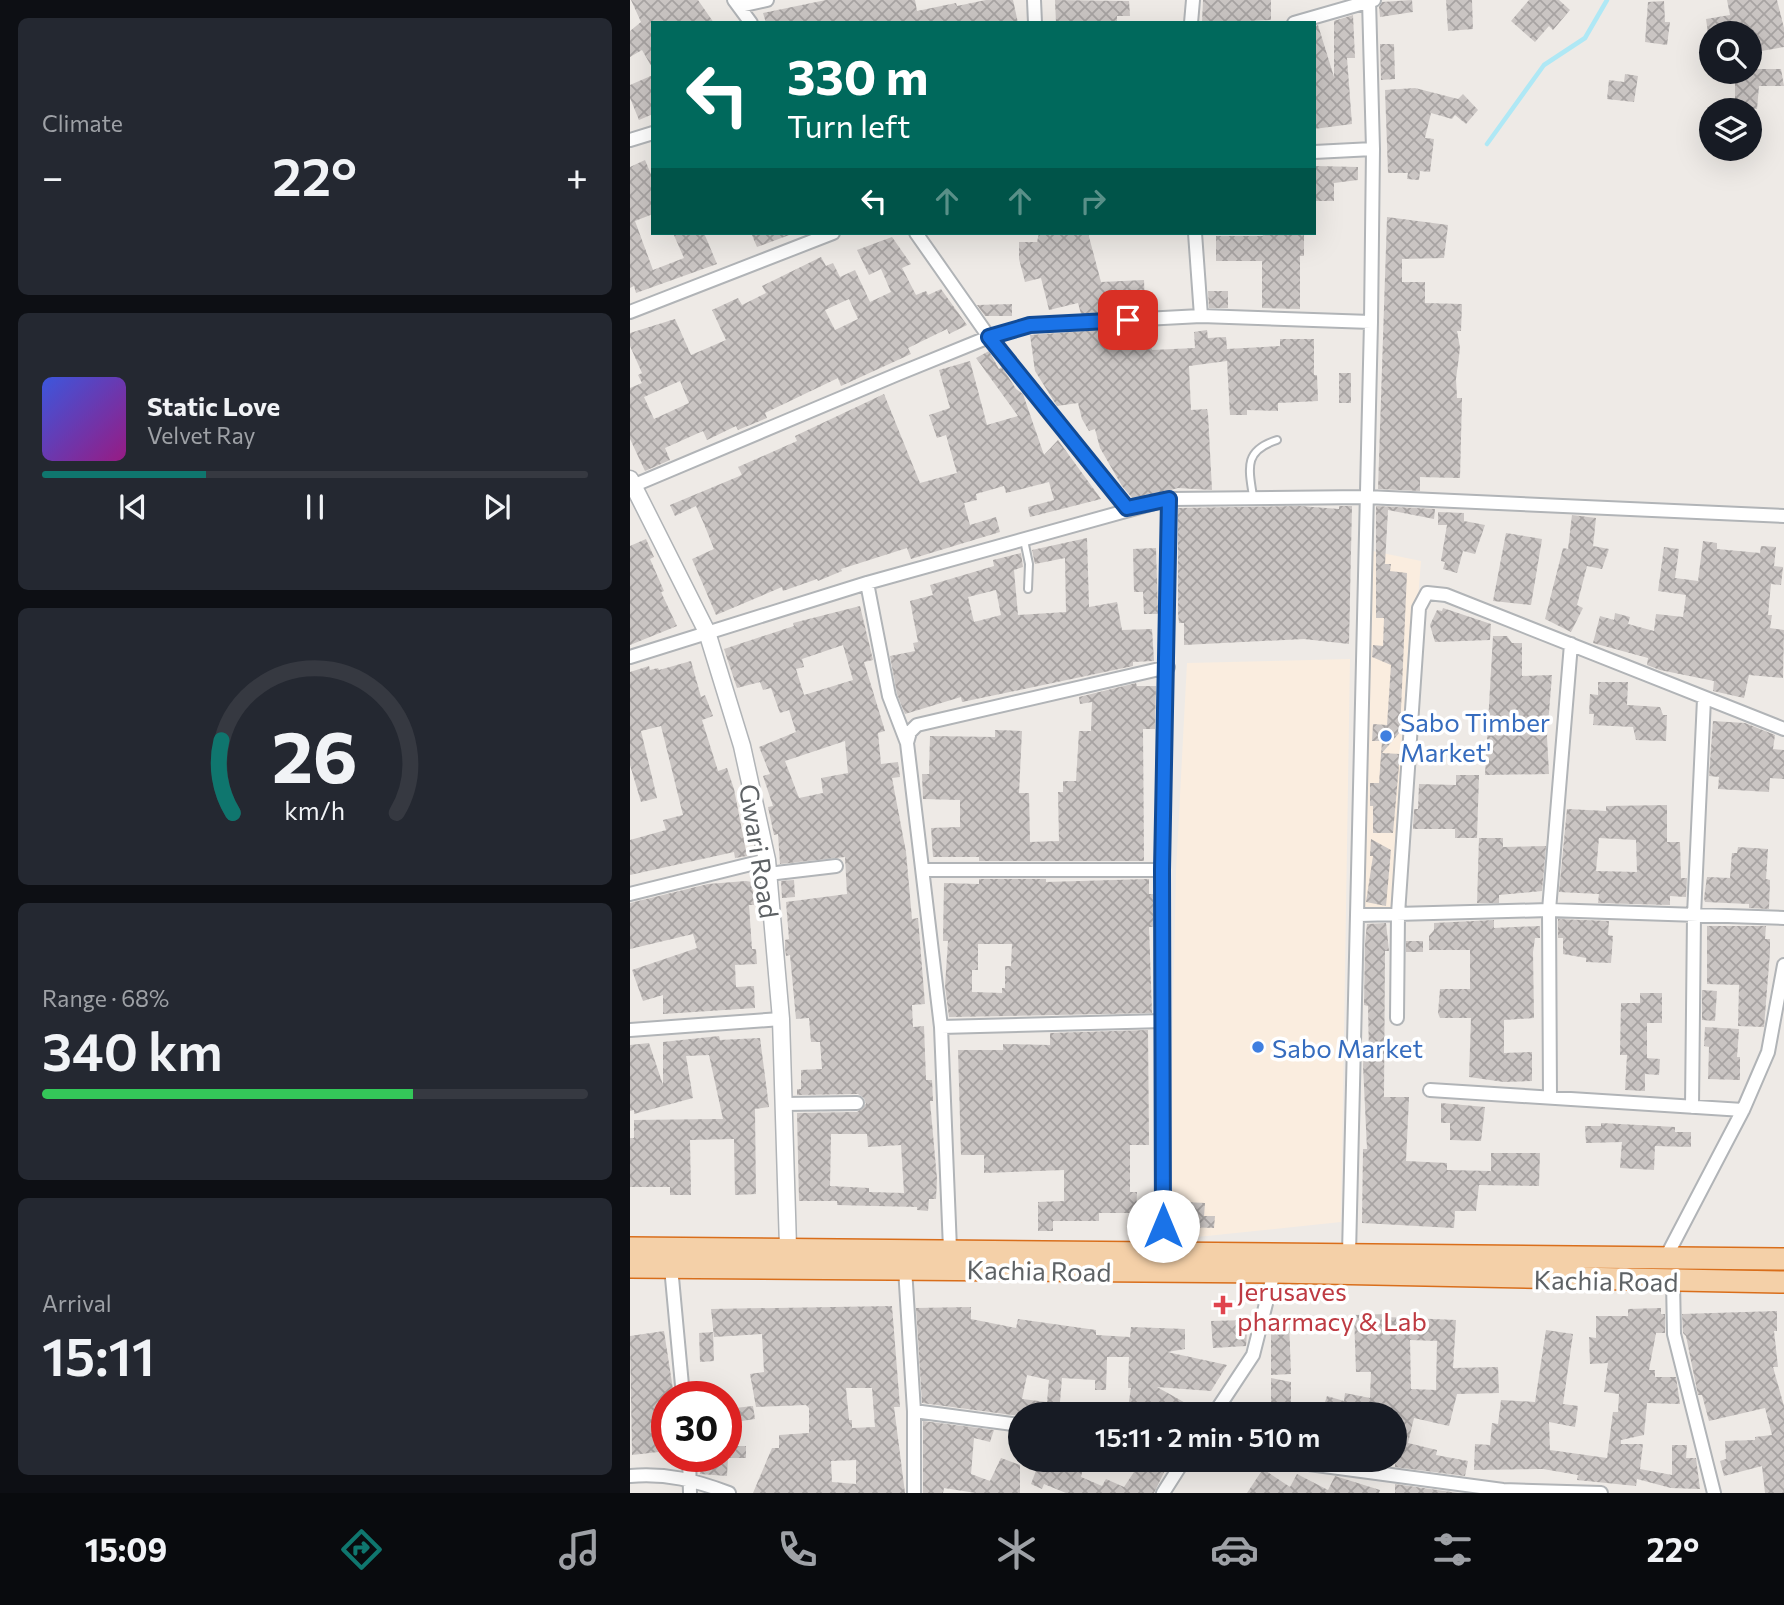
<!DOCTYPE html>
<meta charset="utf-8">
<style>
body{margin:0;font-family:Commissioner,sans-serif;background:#242831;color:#f1f3f6;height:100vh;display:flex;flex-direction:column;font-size:26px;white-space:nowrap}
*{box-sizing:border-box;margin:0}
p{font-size:23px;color:#9ea1a6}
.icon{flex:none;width:38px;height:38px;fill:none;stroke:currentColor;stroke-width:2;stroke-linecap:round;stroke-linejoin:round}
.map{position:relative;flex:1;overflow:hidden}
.drawer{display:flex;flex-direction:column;gap:18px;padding:18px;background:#0d0f14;width:630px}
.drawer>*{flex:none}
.guide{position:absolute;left:21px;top:21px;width:665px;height:214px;border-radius:0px;box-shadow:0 7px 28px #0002;background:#00695c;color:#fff;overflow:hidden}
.fabs{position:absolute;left:1069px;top:21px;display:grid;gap:14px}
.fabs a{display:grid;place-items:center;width:63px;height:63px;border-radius:50%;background:#171b24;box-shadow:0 7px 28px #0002;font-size:35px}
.speed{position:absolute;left:21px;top:1381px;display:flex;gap:14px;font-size:35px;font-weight:700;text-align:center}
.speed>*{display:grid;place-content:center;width:91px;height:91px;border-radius:50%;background:#171b24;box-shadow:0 7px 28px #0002;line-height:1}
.speed .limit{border:10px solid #d22;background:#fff;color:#111}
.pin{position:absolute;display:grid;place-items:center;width:60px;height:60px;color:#fff;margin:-30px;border-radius:14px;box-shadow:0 4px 10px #0006}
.me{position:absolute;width:77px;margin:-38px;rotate:0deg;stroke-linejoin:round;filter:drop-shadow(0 0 5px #0008)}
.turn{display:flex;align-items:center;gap:24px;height:147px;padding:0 21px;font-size:32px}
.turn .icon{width:91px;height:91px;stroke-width:2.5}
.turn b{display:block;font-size:49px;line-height:60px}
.lanes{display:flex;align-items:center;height:66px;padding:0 21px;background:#0003;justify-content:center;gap:35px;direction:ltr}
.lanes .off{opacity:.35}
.big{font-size:52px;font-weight:600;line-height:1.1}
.drawer .widget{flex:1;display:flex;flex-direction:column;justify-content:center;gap:10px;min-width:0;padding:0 24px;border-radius:10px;background:#242831}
.drawer .dial{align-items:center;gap:0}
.dial svg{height:182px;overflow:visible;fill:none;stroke:#363941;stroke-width:7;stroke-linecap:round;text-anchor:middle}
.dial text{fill:#f1f3f6;stroke:none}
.song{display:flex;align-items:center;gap:21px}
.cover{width:84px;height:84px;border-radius:10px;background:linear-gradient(135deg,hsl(230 70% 55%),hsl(310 70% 35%))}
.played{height:7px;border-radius:4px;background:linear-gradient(90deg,#0f766e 30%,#363941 30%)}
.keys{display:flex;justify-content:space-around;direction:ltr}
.heat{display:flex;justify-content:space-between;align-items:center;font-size:38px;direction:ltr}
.charge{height:10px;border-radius:5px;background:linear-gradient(90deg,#34c759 68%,#363941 0)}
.trip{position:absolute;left:378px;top:1402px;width:399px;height:70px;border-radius:35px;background:#171b24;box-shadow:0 7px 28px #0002;font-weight:600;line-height:70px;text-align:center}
.tab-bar{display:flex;height:112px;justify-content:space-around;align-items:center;background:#090b0e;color:#9ea1a6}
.tab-bar .icon{width:49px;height:49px}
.tab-bar .selected{color:#0f766e}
.tab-bar b{font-size:32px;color:#f1f3f6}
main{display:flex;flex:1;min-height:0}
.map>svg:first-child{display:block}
.commercial{fill:#faeddf}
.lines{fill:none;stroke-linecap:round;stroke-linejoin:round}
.stream{stroke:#afe8f5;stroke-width:4.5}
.building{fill:url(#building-cross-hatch);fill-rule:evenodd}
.service-casing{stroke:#b1b4b7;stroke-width:10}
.minor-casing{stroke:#b1b4b7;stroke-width:16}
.tertiary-casing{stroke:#b1b4b7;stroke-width:19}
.trunk-casing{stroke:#d96e1b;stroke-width:24}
.service{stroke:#fff;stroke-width:6}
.minor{stroke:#fff;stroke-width:12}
.tertiary{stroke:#fff;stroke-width:16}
.trunk{stroke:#f4d0a8;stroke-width:21}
.route-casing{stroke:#114b97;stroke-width:18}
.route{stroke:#1a73e8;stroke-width:12}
.shop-dot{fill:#3f7fe0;stroke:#fff;stroke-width:2.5}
.health-dot{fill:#e0444e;stroke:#fff;stroke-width:2.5}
.labels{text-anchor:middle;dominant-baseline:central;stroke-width:7;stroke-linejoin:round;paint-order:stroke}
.shop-label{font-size:26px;fill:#366cbe;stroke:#fff;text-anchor:start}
.street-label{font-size:26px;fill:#5e6265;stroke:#fff}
.health-label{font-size:26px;fill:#be3a42;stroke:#fff;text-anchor:start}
</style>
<main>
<section class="drawer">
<div class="widget"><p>Climate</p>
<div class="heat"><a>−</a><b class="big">22°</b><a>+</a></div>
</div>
<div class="widget">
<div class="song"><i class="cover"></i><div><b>Static Love</b><p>Velvet Ray</p></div></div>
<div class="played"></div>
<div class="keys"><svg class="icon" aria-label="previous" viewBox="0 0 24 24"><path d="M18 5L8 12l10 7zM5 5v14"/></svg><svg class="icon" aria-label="pause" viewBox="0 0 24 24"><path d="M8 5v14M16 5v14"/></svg><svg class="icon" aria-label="next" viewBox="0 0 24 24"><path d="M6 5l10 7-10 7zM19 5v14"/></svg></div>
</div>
<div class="widget dial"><svg viewBox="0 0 100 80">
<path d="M14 69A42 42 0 1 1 86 69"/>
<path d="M14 69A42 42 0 0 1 9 37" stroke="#0f766e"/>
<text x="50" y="56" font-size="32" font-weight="700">26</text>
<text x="50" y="72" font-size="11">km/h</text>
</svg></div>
<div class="widget"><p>Range · 68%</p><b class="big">340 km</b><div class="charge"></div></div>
<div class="widget"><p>Arrival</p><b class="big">15:11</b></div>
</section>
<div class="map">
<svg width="1154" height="1493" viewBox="0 0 1154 1493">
<defs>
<pattern id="building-cross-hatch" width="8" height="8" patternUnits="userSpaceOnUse" patternTransform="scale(1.75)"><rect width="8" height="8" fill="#cac5c3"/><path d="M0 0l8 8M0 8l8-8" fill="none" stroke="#a7a3a2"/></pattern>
</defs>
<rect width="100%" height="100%" fill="#eeeae6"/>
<path class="commercial" d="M738 550 791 561 763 911H733Z
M720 659 711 1222 538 1240 546 871 557 663Z"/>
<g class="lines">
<path class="stream" d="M857 144 914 65 955 38 977 0"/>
</g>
<path class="building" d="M1 0H68L84 23H23V69L12 50 0 57V31L11 22Z
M196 0H285L287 11 326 3 327 6 356 0H383L388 23H136L133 13Z
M425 0 499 1 500 16H487V23H426Z
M573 0H641V20L572 23Z
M782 0 783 12 750 17 749 7 752 2Z
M816 0H842L843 29 818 31Z
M899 0H929L940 10 923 30 919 26 905 42 881 21Z
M1097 0H1147L1154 28V47L1120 53V33H1078L1076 19 1100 15Z
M1034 1 1035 22H1040L1037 45 1015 42 1018 2Z
M723 15 725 58H717L722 124 684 129V26L688 25 704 77V21Z
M750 44H764L765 79 751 80Z
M1120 69H1151L1154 86H1129L1127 109 1105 108V72Z
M995 74 1008 76 1004 102 977 99 979 80 994 82Z
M23 75V114L9 120 0 98V85Z
M785 88 828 99 833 94 848 110 836 124 825 115 822 119 801 113 795 138 804 139 800 172 790 171 789 180 777 179 778 173H758L755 90Z
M15 160 23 179V214L5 221 23 270 54 258 43 233H74L87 264 6 293 4 286 0 288V167Z
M685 166 728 167V180L704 183V201H684Z
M757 217 818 225 814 258 772 259V282H795V303L832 304 831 331H827L830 348 826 379 827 398H832L830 478 790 477V491L748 489Z
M121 233H162V234L127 247Z
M409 233H458L471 282 514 280 515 305 469 307V313L451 314 448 303 419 310 411 278 395 282 389 259V242H407Z
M642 233H674V256H670V309L632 308V261H586V236H632Z
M262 237 281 264 272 268 286 295 296 291 298 295 311 289 337 325 319 334 317 329 278 348 281 354 211 386 208 378 135 413 137 418 108 430 106 426 77 440 73 431 35 448 40 460 15 471 0 439V388L12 383 8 375 12 373 0 346V333L45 319 61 355 96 340 82 310 108 298 112 305 136 293 132 286 191 257 196 266 203 263 210 277 225 270 240 302 261 292 251 269 239 275 227 250ZM219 299 228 319 205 330 195 310ZM50 381 59 403 24 419 14 397Z
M578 291H598V308H579Z
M382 304V316H355L347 305Z
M517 329 522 350 565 348 564 332 577 330 578 338 596 337 597 349 650 346V339H684V375H687L688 401 648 403V411L617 410V415H600L597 361 559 366 561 410 577 409 578 414 582 490 548 488 504 500 492 486 470 448 465 429 459 431 452 419 448 403 427 406 405 371 400 335 470 330V335Z
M359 351 369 369 372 367 386 389 393 394 414 455 428 440 471 499 400 517 398 507 424 500 419 482 376 493 374 486 346 494 347 500 334 503 340 525 366 517 370 532 281 559 277 548 211 569 212 571 188 581 187 579 153 591 152 587 86 615 62 559 84 549 74 524 66 506 45 516 40 505 112 475 108 467 167 441 165 436 254 394 290 483 327 473 316 435 307 438 299 415 320 408 309 370 340 361 357 425 388 416 346 358Z
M709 373H721V403H709Z
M670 506 709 509V506H722L719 644 674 639 554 645V623H549L548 613V508Z
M746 506 805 509 804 519 758 510 755 564H761L760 571 777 573 770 732 752 753 770 754 763 833H743V806H740V783H749L752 741H742L743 724 757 725 761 665 742 657 743 645 753 646 754 618H746Z
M808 512 834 513V521L855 525 845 554 833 551 827 573 813 569 815 562 811 561 817 525H808Z
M942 515 966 518 963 546 979 549 972 569 957 566 947 605 953 608 941 632 915 619 933 548 938 549Z
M876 533 912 539 901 605 863 601Z
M457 538 459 607 487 602 492 630 522 629 524 661 503 662V666L332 702 331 697 275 714 267 694 260 656 285 651 283 643 288 642 280 601 303 595 300 585 364 566 363 560 391 553 393 567 384 570 388 615 436 612 435 558 405 564 402 550ZM366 590 371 615 344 622 338 597Z
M16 539 24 557 20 559 34 591 31 592 47 626 0 645V546Z
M1073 541 1087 543V549L1130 553 1131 546 1146 547 1144 566 1153 567 1151 585 1141 584 1138 615H1142L1140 628 1154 630 1153 678 1119 675 1114 698 1083 691 1084 681 1030 670 1017 665 1018 658 963 643 970 616 984 620 985 613 1000 617 998 624 1024 631 1026 614 1053 617 1056 595 1028 591 1034 547 1049 549 1045 578 1068 581Z
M526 548 528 614H514L513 592H504L503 549Z
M230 606 243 660 234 662 255 731 248 733 251 764 268 762 270 777 262 778 276 852 282 919 288 918 295 1004 282 1005 283 1027 294 1026 296 1080H302L303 1101H300L307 1179 306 1199H299L298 1211 287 1210V1207L207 1205V1201H169L167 1113 227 1112 236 1104 234 1098 228 1094 167 1095V1089H171V1070L192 1069 190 1042H181L179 1018 166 1019 160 955 156 956 155 948V940L159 939 156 902 217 894 215 857 150 864 148 834 144 835 138 807 143 806 133 776 140 774 129 747 166 732 159 710 150 713 141 688 133 690 130 682 107 688 94 649 164 626 163 623ZM213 645 223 680 174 695 166 669 174 667 172 659ZM215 741 218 773 191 778 193 793 169 798 155 761ZM201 1134H237L238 1147 271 1145 274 1193 239 1192V1188L200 1186Z
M813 608 861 624 860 640 805 642 800 625 807 610 812 611Z
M863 636H877L882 643H892V676L922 675 917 737 919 774 855 775Z
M61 661 71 697 75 695 83 716 72 720 88 771 97 768 104 789 117 856 105 858 104 852 0 875V840L36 830 33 820 53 815 31 726 11 731 27 798 11 802 0 765V672L19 666 20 670 28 668 29 670Z
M968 682H998L997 705 1030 707 1033 715H1037L1036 741 1006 740 1003 727 963 725 964 714H959L960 694 968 695Z
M506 683 507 686H526L525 729H513L514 861H349V857H303L301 828 330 827V800L293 799 292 774H299L300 736 365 737V730L392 731 389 793H399L400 842 429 841 428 792H433V781H446L449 731H461L462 702 450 704 449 697Z
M1083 721 1115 723 1145 735 1143 749 1154 750V779L1140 778 1139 792 1088 789 1089 777 1079 776Z
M826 775H849L847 838H825V829H783L784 809H788L789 784 826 785Z
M1037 805V842H1050L1051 878H1057L1056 897 1040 896V905L968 903 969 894 929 892 937 809 976 811V806ZM969 838 1006 840 1007 872 966 871Z
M849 838H873V847L916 846 912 891 869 895V903H847Z
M741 839 761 850 756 906 736 902 743 856H740Z
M1108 847 1138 849 1136 879 1140 880 1139 909 1119 908V904L1075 902 1074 898 1077 877 1100 878 1102 853H1107Z
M349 879H416V882L519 879V894H523V927H519L522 1013 319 1017 315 986 318 941H313L314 883 349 884ZM348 944H382L381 966H375V988H372V993L342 992V970H348Z
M164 880 165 897 152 898 151 881Z
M116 881 122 882 124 905H119L122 949H126L127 964 105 965 106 987 124 986 125 1008 33 1014V995L13 1001 2 970 67 948 63 934 0 949V903L78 884Z
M928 919 979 921 978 935 983 936 981 963 956 962V958L933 954V938H928Z
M864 920V928L910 926V938H905L903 952 904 1018 874 1020V1053L902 1052V1081L874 1082 839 1077 841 1018H810L808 1013 810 989H840V950H799V936L804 930V923Z
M756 923 759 951H755L754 1097H779L776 1161 817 1163V1170L861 1171V1153H910L909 1186 849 1185 846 1211H825L824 1228 732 1223 733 1149H737L733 1065 734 1054H739L738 1006 734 1005 735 943 737 924Z
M1077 926H1136L1135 939H1140V952L1134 1027 1108 1026 1109 985 1077 984Z
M776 941H793V952H776Z
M1072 990 1087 991 1085 1021 1072 1020Z
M1010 993H1032V1023H1017V1058L1030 1059 1029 1075 1015 1074V1091L995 1090 997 1055H990L991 1003H1010Z
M1075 1027 1109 1029 1107 1057H1110V1080L1078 1079 1079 1047 1074 1046Z
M518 1030 519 1145H500V1192H507L506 1213H469V1221H423V1231H408V1202L434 1201V1170L354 1173V1155H331L328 1050H373V1044L420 1045V1033Z
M89 1036 90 1040 130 1038 139 1107 125 1109 126 1194 105 1195 104 1139 60 1140 61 1195H40V1187H0V1138H4V1120L93 1119 79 1055 56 1056 63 1098 4 1114V1110L0 1111V1045L19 1043 33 1085V1042Z
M811 1103 855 1107 851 1141 820 1140V1123H811Z
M971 1123 1045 1127V1132H1061V1147L1025 1146 1024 1170 990 1168 992 1142 956 1143 955 1126H971Z
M555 1202 575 1203 574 1216H585L584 1228 554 1227Z
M262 1306 270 1407H264L275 1493H123L142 1448H149V1435L179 1433V1408L176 1405 126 1407 120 1374 134 1372 132 1334 84 1337 81 1309ZM216 1388H242L245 1427 222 1428V1420H219ZM226 1460V1484L202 1482 201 1461Z
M341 1307V1319L386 1328 388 1319 466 1330V1335L500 1337 501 1327 555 1329V1349L537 1352 597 1365 581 1391 527 1387 575 1414H497L501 1388H498L499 1357H477L476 1390H465V1380L432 1378 429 1414 390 1416 292 1403 286 1308ZM397 1375 419 1380 417 1402 392 1399Z
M1031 1308V1314H1035V1333H1026L1019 1370H1025V1377H1046L1050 1404 1017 1403 1014 1435 991 1440V1444H1013L1010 1469 1042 1475V1445H1057L1056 1458H1066L1070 1489 1041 1488 1007 1479 1006 1486 947 1480 948 1475 913 1469 844 1470 845 1444 860 1445 862 1423 868 1424 871 1400 905 1402 916 1330 943 1334 933 1404 948 1406 945 1427 919 1422 920 1450 977 1458 983 1412H988L989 1394 974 1392 978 1363 960 1364 959 1337 966 1338V1316H998V1309Z
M1147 1311V1331H1144L1148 1367H1143L1154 1406V1493H1135L1132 1466 1094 1476 1090 1461 1096 1459 1095 1441 1125 1440V1437L1142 1435 1135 1408 1079 1421 1072 1395H1068L1056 1336 1053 1333 1052 1314Z
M756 1314V1317L826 1320 823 1368 868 1367 869 1393 827 1394 819 1426 784 1418 778 1443 807 1450 806 1455 838 1461 835 1476 765 1467V1414H691L697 1396 714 1401 715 1393 740 1398 741 1372H726L724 1315ZM780 1340 807 1341 806 1390 781 1389Z
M618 1320 616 1346 583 1348 581 1321Z
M641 1321H659L661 1374 641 1375Z
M34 1331 44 1396H37V1451L2 1455 0 1336Z
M83 1332 84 1361 70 1362 69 1333Z
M641 1378 661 1382V1408L641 1409Z
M123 1406 125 1419 98 1423 96 1409Z
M293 1421 364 1430 360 1442 344 1438 341 1474 360 1481 371 1458 390 1465V1493H346L314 1488 313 1493H293Z
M96 1446H116V1458H98L97 1476 70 1474V1456H96Z
M410 1460H455L451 1477 472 1486 476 1479 494 1487 512 1460H540L524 1493H436L414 1484 412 1489 401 1484Z
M633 1469 660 1487 667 1474 698 1490 705 1476 750 1490 749 1493H617Z
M765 1484 829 1493H765Z"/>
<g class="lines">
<defs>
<path id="service" d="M623 496C618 466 615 450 647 440
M394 540 399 564 398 589"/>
<path id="minor" d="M104 0 121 23
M404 0 405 23
M110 6 137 0
M561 23 563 0
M664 23 744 0
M0 140 23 133
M684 152 743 149
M286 233 359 337 497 508
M565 233 571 316
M0 312 203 233
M0 487 268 374 359 337 400 325 571 316 741 322
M237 583 259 696 277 743
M0 657 237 583 539 499 736 497 1154 516
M294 870H532
M138 874 206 866
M0 894 137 860
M729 915 919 910 1154 918
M767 1018 768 914 789 608 797 593 816 595 1154 729
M311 1027 533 1021
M0 1030 151 1019
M800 1090 1113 1110
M920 1097 919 910 941 644
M154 1104 227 1103
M1062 1107 1064 915 1074 699
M320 1249 311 1027 277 743 280 732 287 725 538 667
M533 1252 532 870 539 499
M719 1254 741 322 743 149 739 0
M1035 1259 1113 1110 1138 1052 1154 965
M41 1267 53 1396
M275 1268 284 1411V1493
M1043 1281 1044 1334 1084 1493
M284 1411 390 1425
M584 1414 623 1355 644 1272
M59 1456 60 1493
M649 1460 873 1490 971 1493
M0 1476C37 1473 64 1480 99 1493
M533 1493 554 1460"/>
<path id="tertiary" d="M0 479 77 632 112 746 137 860 151 1019 158 1247"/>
<path id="trunk" d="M0 1248 1154 1259
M0 1267 644 1272 1154 1282"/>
</defs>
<use href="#service" class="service-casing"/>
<use href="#minor" class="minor-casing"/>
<use href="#tertiary" class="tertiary-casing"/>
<use href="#trunk" class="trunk-casing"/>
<use href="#service" class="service"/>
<use href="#minor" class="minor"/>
<use href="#tertiary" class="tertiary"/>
<use href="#trunk" class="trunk"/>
</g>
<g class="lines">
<defs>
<path id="route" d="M498 320 400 325 359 337 497 508 539 499 532 870 533 1226"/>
</defs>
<use href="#route" class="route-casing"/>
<use href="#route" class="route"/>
</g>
<g class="shop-dot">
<circle cx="756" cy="736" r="7"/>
<circle cx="628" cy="1047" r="7"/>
</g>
<path class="health-dot" d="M589.5 1294.5h7v7h7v7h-7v7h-7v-7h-7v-7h7z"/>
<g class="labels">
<g class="shop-label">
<text x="770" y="721">Sabo Timber<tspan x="770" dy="30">Market'</tspan></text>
<text x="642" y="1047">Sabo Market</text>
</g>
<g class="street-label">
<text transform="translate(130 851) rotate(81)">Gwari Road</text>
<text transform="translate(409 1270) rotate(1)">Kachia Road</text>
<text transform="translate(976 1280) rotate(1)">Kachia Road</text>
</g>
<g class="health-label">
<text x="607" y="1290">Jerusaves<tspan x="607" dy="30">pharmacy &amp; Lab</tspan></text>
</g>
</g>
</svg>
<div class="fabs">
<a><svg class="icon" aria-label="search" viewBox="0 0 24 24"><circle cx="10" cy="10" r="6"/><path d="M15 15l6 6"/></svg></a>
<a><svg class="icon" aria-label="layers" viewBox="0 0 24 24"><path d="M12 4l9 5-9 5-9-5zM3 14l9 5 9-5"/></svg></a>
</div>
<div class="speed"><div class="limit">30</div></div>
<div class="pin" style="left:498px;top:320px;background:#d93025"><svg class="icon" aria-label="arrive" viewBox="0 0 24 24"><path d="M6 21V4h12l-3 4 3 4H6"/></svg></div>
<svg class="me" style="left:533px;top:1226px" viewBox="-20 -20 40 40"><circle r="19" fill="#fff"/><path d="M0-13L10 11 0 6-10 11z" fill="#1a73e8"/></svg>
<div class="trip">15:11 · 2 min · 510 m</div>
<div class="guide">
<div class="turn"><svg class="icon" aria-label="left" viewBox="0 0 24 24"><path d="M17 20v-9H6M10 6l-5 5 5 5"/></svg><div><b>330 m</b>Turn left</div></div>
<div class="lanes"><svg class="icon" aria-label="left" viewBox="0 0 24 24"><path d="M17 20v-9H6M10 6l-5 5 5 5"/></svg><svg class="icon off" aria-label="ahead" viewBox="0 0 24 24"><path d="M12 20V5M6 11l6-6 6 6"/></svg><svg class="icon off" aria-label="ahead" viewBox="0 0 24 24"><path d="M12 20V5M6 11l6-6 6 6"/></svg><svg class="icon off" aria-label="right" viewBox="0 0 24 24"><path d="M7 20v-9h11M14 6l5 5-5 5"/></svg></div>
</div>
</div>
</main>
<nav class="tab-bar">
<b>15:09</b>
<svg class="icon selected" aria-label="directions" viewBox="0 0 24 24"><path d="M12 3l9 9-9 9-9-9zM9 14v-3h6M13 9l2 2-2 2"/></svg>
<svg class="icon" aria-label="music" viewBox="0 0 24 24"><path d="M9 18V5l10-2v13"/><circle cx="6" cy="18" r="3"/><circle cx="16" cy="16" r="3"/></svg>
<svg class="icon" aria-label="phone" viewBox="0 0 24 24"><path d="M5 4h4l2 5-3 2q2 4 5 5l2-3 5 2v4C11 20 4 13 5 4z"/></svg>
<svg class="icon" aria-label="climate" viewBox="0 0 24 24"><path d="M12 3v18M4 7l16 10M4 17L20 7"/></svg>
<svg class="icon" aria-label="car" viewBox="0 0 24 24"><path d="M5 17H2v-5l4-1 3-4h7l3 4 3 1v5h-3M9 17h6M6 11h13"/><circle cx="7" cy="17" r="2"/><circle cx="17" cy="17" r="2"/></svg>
<svg class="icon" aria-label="filters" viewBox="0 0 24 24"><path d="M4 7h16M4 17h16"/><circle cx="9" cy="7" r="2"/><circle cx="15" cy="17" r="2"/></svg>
<b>22°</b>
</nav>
